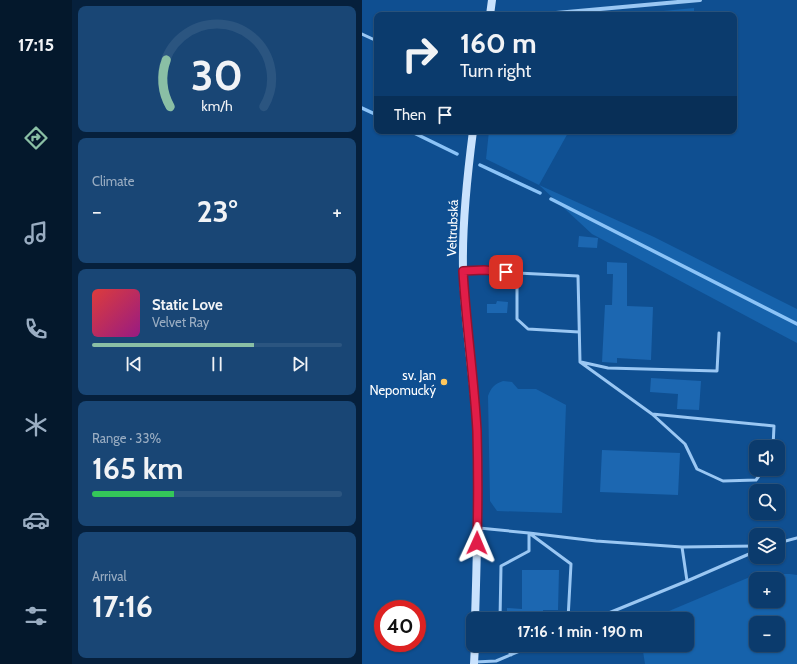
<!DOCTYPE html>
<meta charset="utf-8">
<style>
body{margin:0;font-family:Cabin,sans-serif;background:#194675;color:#f1f3f6;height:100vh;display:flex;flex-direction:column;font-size:15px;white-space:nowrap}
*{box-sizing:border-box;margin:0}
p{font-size:13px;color:#9aadc2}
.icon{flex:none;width:22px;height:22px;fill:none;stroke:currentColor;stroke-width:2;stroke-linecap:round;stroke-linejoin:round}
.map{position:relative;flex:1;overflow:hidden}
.details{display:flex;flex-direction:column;gap:6px;padding:6px;background:#06203c;width:290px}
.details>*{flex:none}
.banner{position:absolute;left:12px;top:12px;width:363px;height:122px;border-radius:8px;box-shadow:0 1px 3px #0004,0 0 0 1px #2b5580;background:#0b3b6d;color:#f1f3f6;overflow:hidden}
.controls{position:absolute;left:387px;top:440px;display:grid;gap:8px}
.controls a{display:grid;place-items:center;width:36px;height:36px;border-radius:8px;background:#0b3b6d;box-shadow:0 1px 3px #0004,0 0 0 1px #2b5580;font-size:20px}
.speed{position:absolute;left:12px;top:600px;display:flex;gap:8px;font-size:20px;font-weight:700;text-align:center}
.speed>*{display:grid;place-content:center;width:52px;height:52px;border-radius:50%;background:#0b3b6d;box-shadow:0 1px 3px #0004,0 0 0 1px #2b5580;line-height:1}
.speed .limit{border:6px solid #d22;background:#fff;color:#111}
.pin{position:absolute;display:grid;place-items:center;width:34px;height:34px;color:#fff;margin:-17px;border-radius:8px;box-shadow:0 2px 6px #0006}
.me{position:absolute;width:44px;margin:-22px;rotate:1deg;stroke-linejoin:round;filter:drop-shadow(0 0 3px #0008)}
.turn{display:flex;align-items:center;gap:14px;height:84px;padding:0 20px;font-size:18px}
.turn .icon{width:52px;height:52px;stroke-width:2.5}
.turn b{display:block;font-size:28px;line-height:34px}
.then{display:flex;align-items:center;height:38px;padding:0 20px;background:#0003;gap:8px;font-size:15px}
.big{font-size:30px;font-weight:700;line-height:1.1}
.details .tile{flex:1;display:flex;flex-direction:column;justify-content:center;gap:6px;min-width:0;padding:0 14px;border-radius:8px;background:#194675}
.details .dial{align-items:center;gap:0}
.dial svg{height:104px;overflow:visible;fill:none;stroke:#2b5580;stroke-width:7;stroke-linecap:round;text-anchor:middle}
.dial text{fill:#f1f3f6;stroke:none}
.song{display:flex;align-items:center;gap:12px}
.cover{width:48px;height:48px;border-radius:6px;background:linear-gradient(135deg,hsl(0 70% 55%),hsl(310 70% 35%))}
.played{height:4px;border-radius:2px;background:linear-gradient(90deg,#8abfa5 65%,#2b5580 65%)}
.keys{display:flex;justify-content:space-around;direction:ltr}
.heat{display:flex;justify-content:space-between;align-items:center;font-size:22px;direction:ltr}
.charge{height:6px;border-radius:3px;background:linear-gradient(90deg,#34c759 33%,#2b5580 0)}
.trip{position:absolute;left:104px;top:612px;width:228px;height:40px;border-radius:8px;background:#0b3b6d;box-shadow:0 1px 3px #0004,0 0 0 1px #2b5580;font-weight:700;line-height:40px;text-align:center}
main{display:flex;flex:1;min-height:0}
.tabs{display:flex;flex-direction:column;width:72px;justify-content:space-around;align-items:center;background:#04182c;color:#9aadc2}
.tabs .icon{width:28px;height:28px}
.tabs .on{color:#8abfa5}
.tabs b{font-size:18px;color:#f1f3f6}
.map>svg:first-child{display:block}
.green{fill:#1662ab;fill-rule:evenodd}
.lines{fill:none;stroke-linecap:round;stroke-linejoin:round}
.stream{stroke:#8bc3f7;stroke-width:3.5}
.building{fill:#1c67b1}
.lane{stroke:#9ac7f3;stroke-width:3}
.street{stroke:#9ac7f3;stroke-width:4}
.secondary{stroke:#c9e2fd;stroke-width:8}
.route-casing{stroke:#92132f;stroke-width:10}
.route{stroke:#e11d48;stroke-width:7}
.poi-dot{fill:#ffc75c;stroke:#0f4f91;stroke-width:1.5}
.labels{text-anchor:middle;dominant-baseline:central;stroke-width:4;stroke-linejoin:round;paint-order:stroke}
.street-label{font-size:13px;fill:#fff;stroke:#0f4f91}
.poi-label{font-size:13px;fill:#fff;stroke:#0f4f91;text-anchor:end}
</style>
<main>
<nav class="tabs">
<b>17:15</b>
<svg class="icon on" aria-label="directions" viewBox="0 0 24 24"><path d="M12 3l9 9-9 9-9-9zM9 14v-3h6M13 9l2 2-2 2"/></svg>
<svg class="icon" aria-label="music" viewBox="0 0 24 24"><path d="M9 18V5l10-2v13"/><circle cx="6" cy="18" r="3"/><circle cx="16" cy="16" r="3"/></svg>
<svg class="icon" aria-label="phone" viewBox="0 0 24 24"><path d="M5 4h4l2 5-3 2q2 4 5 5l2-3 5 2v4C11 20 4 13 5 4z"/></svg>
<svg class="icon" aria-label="climate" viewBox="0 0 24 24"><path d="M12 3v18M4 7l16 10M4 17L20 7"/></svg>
<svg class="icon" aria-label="car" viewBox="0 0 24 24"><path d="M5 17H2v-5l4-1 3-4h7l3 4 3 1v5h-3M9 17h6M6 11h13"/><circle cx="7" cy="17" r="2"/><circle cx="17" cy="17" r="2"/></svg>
<svg class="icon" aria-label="filters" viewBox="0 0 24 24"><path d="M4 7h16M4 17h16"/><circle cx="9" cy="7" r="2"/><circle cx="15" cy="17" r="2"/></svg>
</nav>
<section class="details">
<div class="tile dial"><svg viewBox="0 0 100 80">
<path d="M14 69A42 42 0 1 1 86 69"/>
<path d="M14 69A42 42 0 0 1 11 33" stroke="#8abfa5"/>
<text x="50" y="56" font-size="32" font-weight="700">30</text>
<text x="50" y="72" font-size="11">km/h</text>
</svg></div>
<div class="tile"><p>Climate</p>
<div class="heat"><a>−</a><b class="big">23°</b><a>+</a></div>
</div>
<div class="tile">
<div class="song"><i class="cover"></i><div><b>Static Love</b><p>Velvet Ray</p></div></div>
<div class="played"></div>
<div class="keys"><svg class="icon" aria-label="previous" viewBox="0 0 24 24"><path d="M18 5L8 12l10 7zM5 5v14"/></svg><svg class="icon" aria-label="pause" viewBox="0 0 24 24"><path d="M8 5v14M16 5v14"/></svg><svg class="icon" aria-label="next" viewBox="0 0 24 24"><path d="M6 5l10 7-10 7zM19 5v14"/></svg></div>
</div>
<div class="tile"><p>Range · 33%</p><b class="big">165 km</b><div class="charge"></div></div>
<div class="tile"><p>Arrival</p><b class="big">17:16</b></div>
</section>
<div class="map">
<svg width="435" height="664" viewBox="0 0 435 664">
<rect width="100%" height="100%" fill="#0f4f91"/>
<path class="green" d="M332 8V15H260Z
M127 131H207L177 185 292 237 435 309V343L230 234 177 185 124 159Z
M141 381 150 382 156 389H174L204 405 200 513 135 511 128 501 126 396C129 388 132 384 141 381Z
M395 574H428L435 575V664H283L280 645H325V619H288ZM394 579H416V601H394ZM394 623H416V645H394Z"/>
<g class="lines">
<path class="stream" d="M0 108 15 115
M48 131 95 154
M118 165 178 193
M189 199 435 324"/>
</g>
<path class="building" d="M217 236 236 238 235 248 216 247Z
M245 262 265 263V306L291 307 289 360 255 358V363L240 362 243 305H250L251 274H245Z
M135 301 146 302 145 313H125V304H134Z
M289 378 339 381 337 410 315 409 316 394 288 392Z
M240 450 318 453 316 495 238 492Z
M160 570H197L196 610H181V619H145V608L160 609Z"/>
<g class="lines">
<path class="lane" d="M0 34 15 41
M101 271 122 270 155 273 216 276 218 362 290 414 323 444 335 469 361 481 394 480 402 469
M155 273V319L166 329 217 332
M219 362 246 368 355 371 357 333
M290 414 412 426 411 447
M117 528 167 533 234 541 320 547 325 581 232 619
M416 543 435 538
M320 547 394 546
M325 581 394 551
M138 619 139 566 167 551V533L209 564 206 619
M144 645 149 655
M113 662 134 661 172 645"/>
<path class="street" d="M172 15 338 0"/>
<path class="secondary" d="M128 15 130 0
M111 131C105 177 100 223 101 269 102 324 112 378 115 432 117 494 115 557 113 619
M112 664 113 645"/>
</g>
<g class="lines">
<defs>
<path id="route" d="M115 543C116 506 116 468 115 431 112 377 104 324 101 271L122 270 144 272"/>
</defs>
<use href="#route" class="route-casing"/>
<use href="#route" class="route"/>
</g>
<circle class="poi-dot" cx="82" cy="382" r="4"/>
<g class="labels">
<g class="street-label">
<text transform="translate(90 228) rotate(-88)">Veltrubská</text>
</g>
<g class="poi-label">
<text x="74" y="375">sv. Jan<tspan x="74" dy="15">Nepomucký</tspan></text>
</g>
</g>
</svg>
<div class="controls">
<a><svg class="icon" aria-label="sound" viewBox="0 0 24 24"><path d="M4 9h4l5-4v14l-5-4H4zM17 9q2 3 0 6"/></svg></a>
<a><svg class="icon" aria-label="search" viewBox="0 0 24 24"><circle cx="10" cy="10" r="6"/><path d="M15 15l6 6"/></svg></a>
<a><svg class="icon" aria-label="layers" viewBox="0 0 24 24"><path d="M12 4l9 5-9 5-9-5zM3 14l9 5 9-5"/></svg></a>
<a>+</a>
<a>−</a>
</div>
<div class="speed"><div class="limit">40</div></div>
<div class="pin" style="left:144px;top:272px;background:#d93025"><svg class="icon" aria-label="arrive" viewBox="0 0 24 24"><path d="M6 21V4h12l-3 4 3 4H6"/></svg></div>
<svg class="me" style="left:115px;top:543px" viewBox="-20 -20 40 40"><path d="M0-17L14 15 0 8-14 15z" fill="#e11d48" stroke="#fff" stroke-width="4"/></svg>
<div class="trip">17:16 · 1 min · 190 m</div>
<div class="banner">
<div class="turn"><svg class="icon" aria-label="right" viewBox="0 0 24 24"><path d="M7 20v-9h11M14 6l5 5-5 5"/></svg><div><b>160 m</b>Turn right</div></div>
<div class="then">Then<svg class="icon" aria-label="arrive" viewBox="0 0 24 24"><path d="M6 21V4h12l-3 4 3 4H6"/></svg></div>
</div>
</div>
</main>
